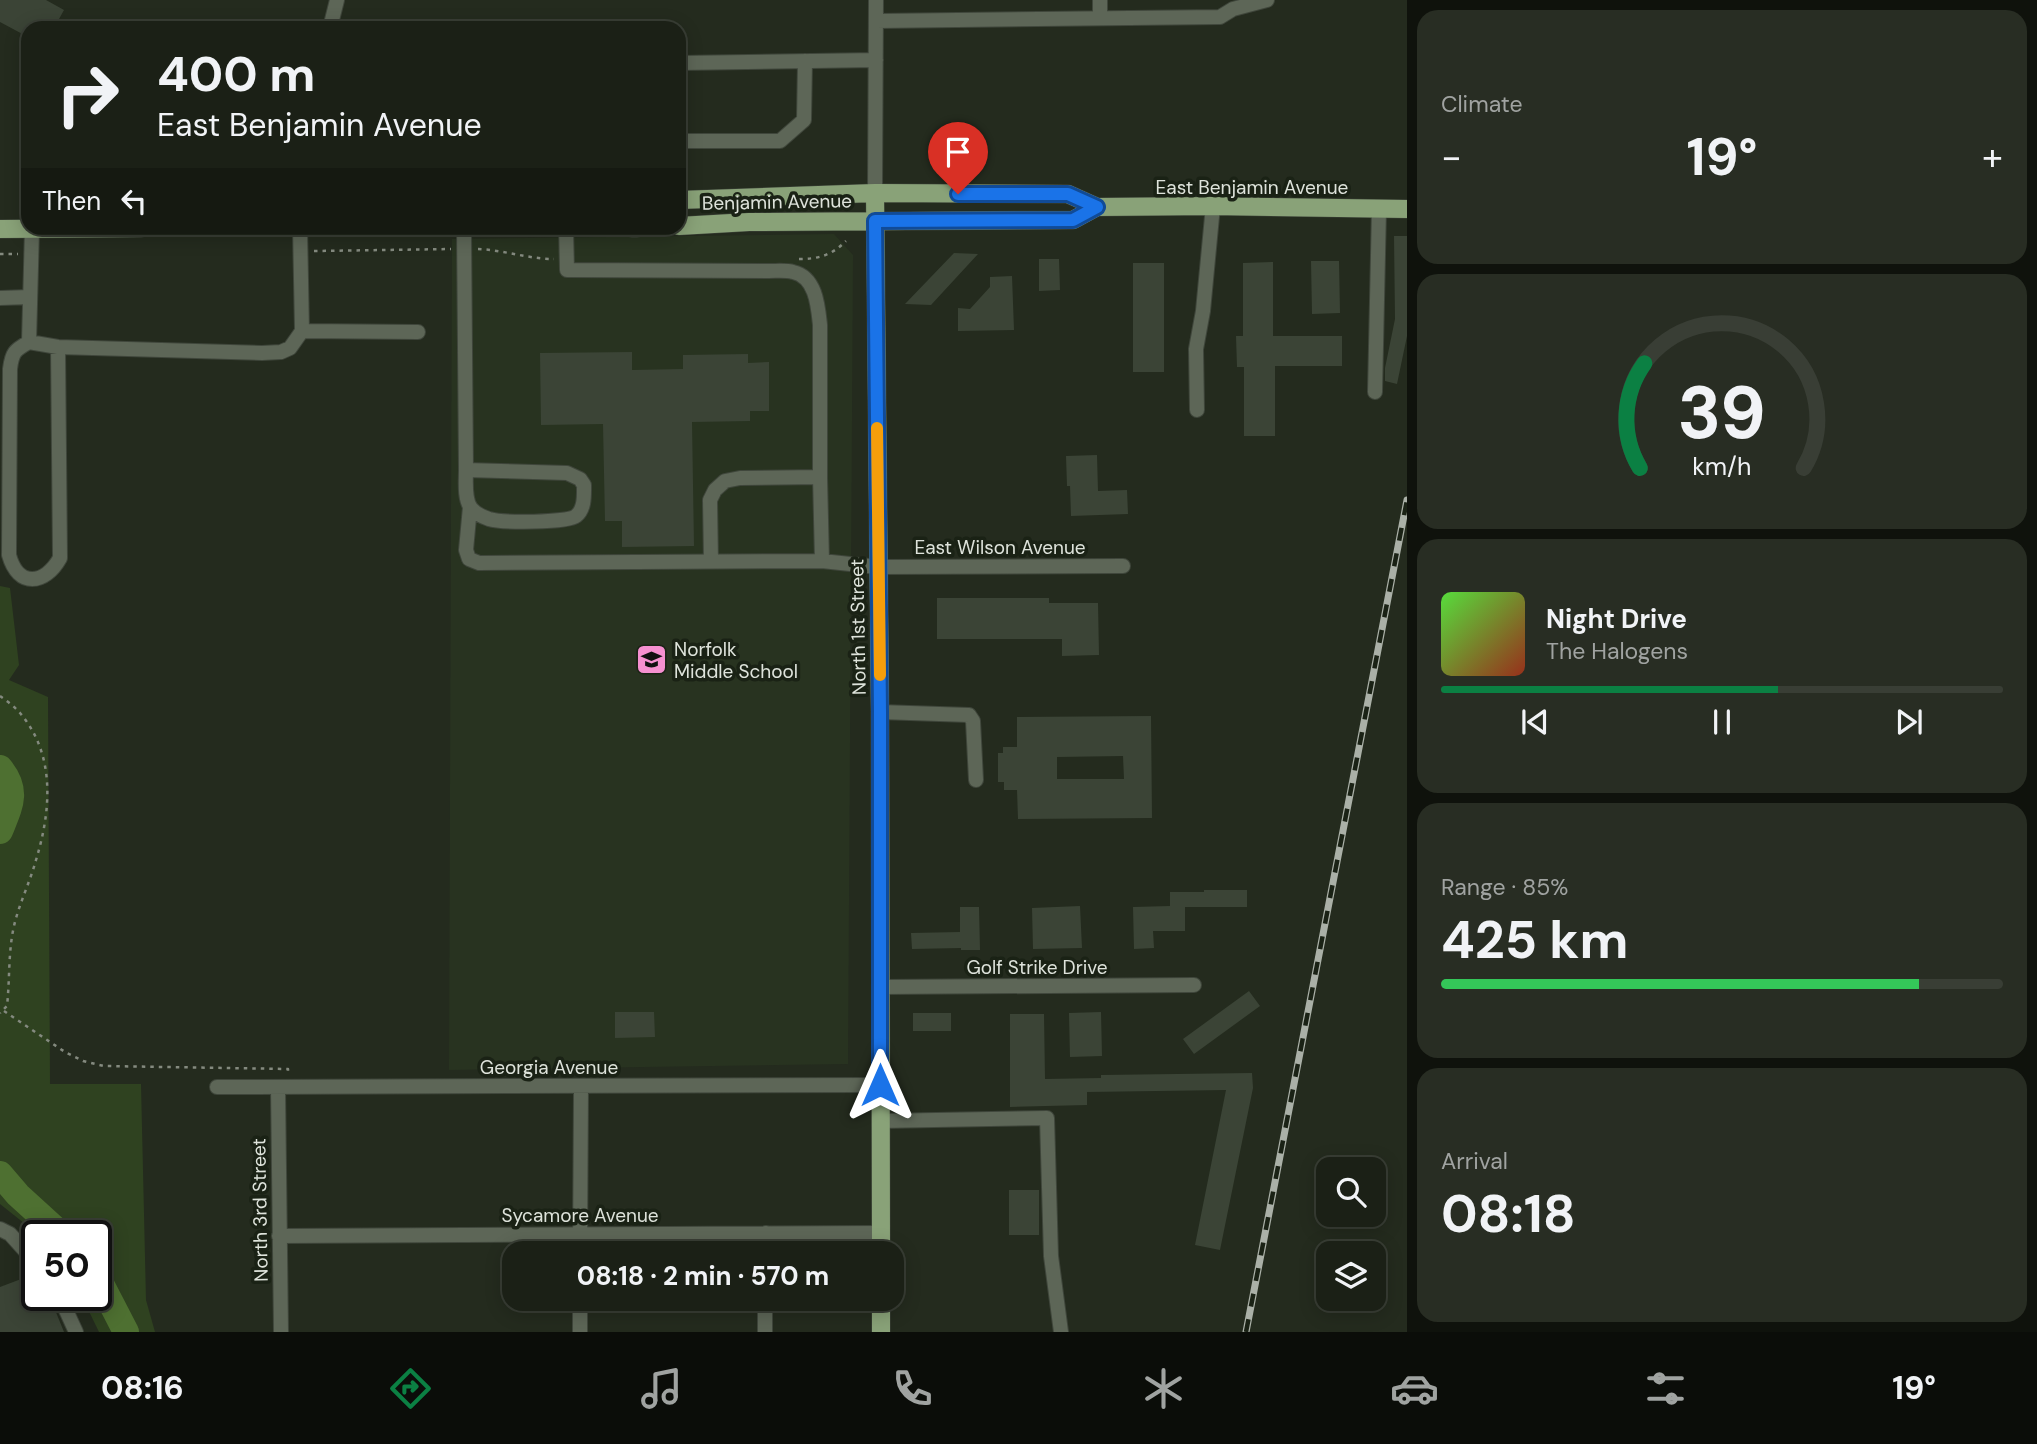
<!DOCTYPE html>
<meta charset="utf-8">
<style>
body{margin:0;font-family:"DM Sans",sans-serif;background:#282d23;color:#f1f3f6;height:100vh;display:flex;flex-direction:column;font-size:26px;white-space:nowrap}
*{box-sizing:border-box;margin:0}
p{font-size:23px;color:#a0a3a1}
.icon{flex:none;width:38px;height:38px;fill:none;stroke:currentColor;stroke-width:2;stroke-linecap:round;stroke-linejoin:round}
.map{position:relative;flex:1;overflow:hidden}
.details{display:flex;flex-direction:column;gap:10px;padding:10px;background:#0f120c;width:630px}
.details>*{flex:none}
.banner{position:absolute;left:21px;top:21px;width:665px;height:214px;border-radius:21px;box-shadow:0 4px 18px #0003,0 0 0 2px #393e35;background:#1b2016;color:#f1f3f6;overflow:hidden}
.controls{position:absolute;left:1316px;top:1157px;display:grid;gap:14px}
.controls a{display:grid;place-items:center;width:70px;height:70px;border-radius:14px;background:#1b2016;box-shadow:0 4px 18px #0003,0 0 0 2px #393e35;font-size:35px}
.speed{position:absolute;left:21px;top:1220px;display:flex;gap:14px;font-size:35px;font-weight:700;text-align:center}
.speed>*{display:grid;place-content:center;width:91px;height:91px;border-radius:50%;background:#1b2016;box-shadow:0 4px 18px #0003,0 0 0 2px #393e35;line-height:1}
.speed .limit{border:4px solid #111;border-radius:10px;background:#fff;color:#111}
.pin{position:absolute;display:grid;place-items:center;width:60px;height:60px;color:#fff;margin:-72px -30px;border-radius:50% 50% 50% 0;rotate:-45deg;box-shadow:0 0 7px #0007}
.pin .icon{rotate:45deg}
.me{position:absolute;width:77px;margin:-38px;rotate:0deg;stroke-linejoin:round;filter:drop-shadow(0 0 5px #0008)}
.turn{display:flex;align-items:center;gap:24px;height:147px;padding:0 21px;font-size:32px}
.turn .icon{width:91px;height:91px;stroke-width:2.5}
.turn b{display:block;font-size:49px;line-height:60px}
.then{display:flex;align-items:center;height:66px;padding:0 21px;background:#0003;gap:14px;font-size:26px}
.big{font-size:52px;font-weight:700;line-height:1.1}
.details .tile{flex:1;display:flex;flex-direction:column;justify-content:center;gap:10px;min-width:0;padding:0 24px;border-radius:21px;background:#282d23}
.details .dial{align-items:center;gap:0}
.dial svg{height:182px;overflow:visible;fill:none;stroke:#393e35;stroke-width:7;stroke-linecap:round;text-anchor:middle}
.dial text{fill:#f1f3f6;stroke:none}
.song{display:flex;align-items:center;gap:21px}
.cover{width:84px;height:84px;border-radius:10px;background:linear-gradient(135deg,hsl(110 70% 55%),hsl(10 70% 35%))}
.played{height:7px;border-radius:4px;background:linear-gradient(90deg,#0b8043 60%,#393e35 60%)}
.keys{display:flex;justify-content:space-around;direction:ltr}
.heat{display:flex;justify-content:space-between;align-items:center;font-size:38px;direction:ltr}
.charge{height:10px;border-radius:5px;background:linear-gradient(90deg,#34c759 85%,#393e35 0)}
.trip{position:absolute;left:502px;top:1241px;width:402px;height:70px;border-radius:21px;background:#1b2016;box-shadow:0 4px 18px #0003,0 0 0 2px #393e35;font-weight:700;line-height:70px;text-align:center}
.tabs{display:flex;height:112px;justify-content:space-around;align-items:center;background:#0b0d09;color:#a0a3a1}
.tabs .icon{width:49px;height:49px}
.tabs .selected{color:#0b8043}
.tabs b{font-size:32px;color:#f1f3f6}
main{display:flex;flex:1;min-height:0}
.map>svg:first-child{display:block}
.built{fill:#283320}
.green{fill:#2f4220}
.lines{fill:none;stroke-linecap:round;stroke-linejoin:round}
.river{stroke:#4e7031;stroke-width:26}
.building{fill:#3b4436;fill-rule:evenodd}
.minor-casing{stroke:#3f463b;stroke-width:16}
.major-casing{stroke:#3f463b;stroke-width:19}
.path{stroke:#848a7f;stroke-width:2.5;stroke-dasharray:3.5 5;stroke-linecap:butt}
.minor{stroke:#5d6657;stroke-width:14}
.major{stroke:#89a278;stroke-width:18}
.rail-casing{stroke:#aab0a7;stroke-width:7}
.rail{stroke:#1a2215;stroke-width:4.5;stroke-dasharray:13;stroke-linecap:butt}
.route-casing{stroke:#114b97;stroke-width:18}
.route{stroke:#1a73e8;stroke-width:12}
.slow{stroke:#f59e0b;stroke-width:12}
.labels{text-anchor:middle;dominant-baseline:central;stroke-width:7;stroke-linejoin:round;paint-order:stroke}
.street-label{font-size:19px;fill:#dee3db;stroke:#1a2215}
.poi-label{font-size:19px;fill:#dee3db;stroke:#1a2215;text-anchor:start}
</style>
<main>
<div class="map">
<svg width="1407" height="1332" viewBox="0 0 1407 1332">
<rect width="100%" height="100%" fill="#242b1e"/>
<path class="built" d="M834 234 853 255 848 1064 449 1070 452 239Z"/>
<path class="green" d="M0 586 10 588 19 665 9 680 48 697 50 1084H141L146 1300 155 1332H99L81 1295H96V1236L39 1235 0 1204Z"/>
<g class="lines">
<path class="river" d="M0 768C19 791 10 806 0 831
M0 1174 18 1195 63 1236
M96 1274 126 1332"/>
</g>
<path class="building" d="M0 0H46L64 10 54 28H28V37L0 22Z
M1394 236H1407V336L1397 384 1385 381V368L1395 319Z
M954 253 978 254 931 305 905 304Z
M1039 259H1059L1060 290 1039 291Z
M1311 261H1339L1340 313 1312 314Z
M1273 262V336H1342V366H1275V436H1244V367H1237L1236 336H1243V263Z
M1133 263H1164V372H1133Z
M1012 276 1014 330 958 331V308L970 309 990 287V277Z
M632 352V370L683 369V355L748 354V363L769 362V411H750V421L692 422 694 546 622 547V521H605L603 424 541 425 540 353Z
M1097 455 1098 491 1127 490 1128 514 1071 516 1070 486H1067L1066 456Z
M937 598H1049V603H1098L1099 655 1062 656V639H937Z
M1151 716 1152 818 1018 819 1017 790H1004V782H998V753H1003V747H1017V717ZM1123 756 1124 779H1057V757Z
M1204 890H1247V907H1185V931H1153L1154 948 1134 949 1133 907 1170 906V892H1204Z
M1080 906 1082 948 1033 949 1032 908Z
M960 907H979L980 950H961V948L912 949 911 933 960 932Z
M1249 991 1260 1006 1194 1054 1183 1039Z
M615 1012H654L655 1037 615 1038Z
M1101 1012 1102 1056 1070 1057 1069 1013Z
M913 1013H951V1031H913Z
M1010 1014H1044L1045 1079 1101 1078V1075L1252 1073 1253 1088 1220 1250 1195 1245 1226 1090 1087 1092V1105L1010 1107Z
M1009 1190H1039V1235H1009Z
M37 1273V1295H49L64 1332H0V1287Z"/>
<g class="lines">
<defs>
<path id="minor" d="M1100 0V18
M876 21 1220 17 1233 9 1267 0
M330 28 337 0
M679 63 876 60
M679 141H780L804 120 805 61
M875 193 876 0
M464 228 466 470
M566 228 567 270 769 271C777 271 786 270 793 272 816 277 818 306 820 325V477L822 561
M32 229 29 342 58 347 262 353 281 352 290 348 302 331 300 228
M0 298 30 297
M302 331 418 332
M29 342C15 350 12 352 10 369L9 555C18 588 45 585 60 558L58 347
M1375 392 1379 209
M1197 410 1196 349 1203 311 1213 206
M466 470 567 473 580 479 584 485C584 495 585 509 576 516 567 523 502 523 489 519 483 517 475 513 471 508 464 499 466 481 466 470Z
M470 507 466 550 469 559 479 563 822 561 878 567 1123 566
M711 562 710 500 715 490 725 481 740 478 820 477
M880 712 969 715 973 721 976 780
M880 987 1194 985
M217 1087 880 1085
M278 1087 281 1332
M880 1121 1047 1118 1051 1256 1061 1332
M0 1229 10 1234 37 1264
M279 1236 881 1233
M580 1253 581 1087
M766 1253V1233
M59 1295 76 1332
M580 1298V1332
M765 1332V1298"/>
<path id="major" d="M875 193 880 712 881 1253
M679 200 875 193 1068 194 1097 207 1213 206 1407 209
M679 226 749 222 1073 220 1097 207
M632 228H637
M0 229 141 228
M881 1332V1298"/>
</defs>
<use href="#minor" class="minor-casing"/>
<use href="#major" class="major-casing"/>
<path class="path" d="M478 249C504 250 528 259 554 259
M314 251 451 249
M0 254H18
M799 259C819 259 832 255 846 241
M0 696C7 701 15 707 20 713 56 755 51 811 36 860 30 882 19 904 14 926 8 952 10 979 7 1006L0 1013
M4 1011 65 1052 83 1061 104 1066 288 1069V1073"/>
<use href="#minor" class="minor"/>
<use href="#major" class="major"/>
<defs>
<path id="rail" d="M1246 1332 1407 500"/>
</defs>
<use href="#rail" class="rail-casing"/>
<use href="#rail" class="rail"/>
</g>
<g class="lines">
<defs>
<path id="route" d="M880 1085V712L875 221 1073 220 1097 207 1068 194H958"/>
</defs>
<use href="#route" class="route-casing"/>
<use href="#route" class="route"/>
<path class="slow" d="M877 428 880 675"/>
</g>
<defs>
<symbol id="school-square" viewBox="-11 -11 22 22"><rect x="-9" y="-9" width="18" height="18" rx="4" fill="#f690d0" stroke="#1a2215"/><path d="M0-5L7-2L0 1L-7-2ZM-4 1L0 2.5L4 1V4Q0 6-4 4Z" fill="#111"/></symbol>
</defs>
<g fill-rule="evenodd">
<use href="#school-square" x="634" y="642" width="35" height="35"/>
</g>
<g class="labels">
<g class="street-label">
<text x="1252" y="187">East Benjamin Avenue</text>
<text transform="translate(777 202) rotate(-1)">Benjamin Avenue</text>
<text x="1000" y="547">East Wilson Avenue</text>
<text transform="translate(858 627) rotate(-91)">North 1st Street</text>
<text x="1037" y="967">Golf Strike Drive</text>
<text x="549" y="1067">Georgia Avenue</text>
<text transform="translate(260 1210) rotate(-91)">North 3rd Street</text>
<text x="580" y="1215">Sycamore Avenue</text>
</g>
<g class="poi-label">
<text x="674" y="649">Norfolk<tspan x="674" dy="22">Middle School</tspan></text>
</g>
</g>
</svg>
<div class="controls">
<a><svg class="icon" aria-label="search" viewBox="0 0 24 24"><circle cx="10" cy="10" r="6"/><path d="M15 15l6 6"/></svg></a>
<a><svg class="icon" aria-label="layers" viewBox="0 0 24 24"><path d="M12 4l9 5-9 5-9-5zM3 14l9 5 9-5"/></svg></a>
</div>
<div class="speed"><div class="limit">50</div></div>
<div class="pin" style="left:958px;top:194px;background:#d93025"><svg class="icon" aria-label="arrive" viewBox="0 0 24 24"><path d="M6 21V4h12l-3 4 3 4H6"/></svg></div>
<svg class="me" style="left:880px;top:1085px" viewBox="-20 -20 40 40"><path d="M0-17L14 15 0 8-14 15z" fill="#1a73e8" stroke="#fff" stroke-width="4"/></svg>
<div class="trip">08:18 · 2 min · 570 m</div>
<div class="banner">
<div class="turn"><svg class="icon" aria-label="right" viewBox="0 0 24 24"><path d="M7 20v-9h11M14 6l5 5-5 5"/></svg><div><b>400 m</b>East Benjamin Avenue</div></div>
<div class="then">Then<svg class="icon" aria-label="left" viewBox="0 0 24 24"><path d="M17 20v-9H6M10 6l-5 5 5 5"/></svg></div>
</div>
</div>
<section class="details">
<div class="tile"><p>Climate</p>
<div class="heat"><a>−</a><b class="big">19°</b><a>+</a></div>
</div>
<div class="tile dial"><svg viewBox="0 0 100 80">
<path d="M14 69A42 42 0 1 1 86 69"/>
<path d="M14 69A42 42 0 0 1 16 23" stroke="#0b8043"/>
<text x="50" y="56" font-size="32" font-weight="700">39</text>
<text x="50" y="72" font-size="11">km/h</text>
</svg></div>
<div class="tile">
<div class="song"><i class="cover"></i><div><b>Night Drive</b><p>The Halogens</p></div></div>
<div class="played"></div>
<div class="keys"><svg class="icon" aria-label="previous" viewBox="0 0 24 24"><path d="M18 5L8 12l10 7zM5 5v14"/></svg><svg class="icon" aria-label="pause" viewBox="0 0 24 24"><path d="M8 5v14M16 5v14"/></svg><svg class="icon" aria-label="next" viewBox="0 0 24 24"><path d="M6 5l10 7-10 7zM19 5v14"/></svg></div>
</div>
<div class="tile"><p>Range · 85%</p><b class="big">425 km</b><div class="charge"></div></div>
<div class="tile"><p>Arrival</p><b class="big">08:18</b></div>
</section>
</main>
<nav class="tabs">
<b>08:16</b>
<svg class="icon selected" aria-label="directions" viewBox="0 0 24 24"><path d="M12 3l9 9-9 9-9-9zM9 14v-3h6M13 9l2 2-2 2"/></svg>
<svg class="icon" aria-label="music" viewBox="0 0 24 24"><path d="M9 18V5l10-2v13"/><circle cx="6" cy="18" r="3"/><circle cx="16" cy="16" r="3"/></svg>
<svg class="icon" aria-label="phone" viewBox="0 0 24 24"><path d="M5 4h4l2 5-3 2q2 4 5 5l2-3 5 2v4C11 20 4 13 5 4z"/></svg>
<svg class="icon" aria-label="climate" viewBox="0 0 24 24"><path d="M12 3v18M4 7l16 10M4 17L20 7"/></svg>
<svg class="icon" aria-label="car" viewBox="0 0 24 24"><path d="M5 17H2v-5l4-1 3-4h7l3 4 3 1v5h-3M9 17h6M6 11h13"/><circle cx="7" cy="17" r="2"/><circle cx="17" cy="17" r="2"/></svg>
<svg class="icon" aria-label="filters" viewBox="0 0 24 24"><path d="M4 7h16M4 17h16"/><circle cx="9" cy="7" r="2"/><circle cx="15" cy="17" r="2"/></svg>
<b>19°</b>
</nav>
